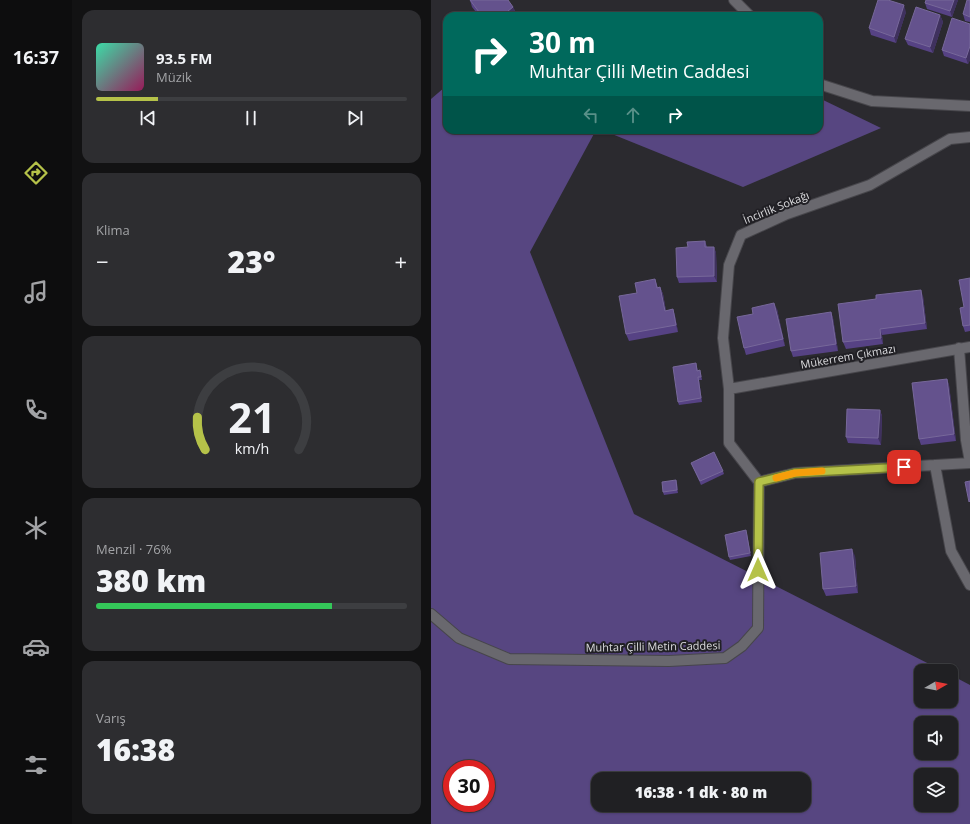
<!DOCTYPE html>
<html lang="tr">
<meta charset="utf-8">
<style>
body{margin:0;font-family:"Open Sans",sans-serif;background:#2d2d30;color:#f1f3f6;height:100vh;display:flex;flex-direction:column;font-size:15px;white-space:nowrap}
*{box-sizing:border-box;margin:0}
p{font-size:13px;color:#a2a3a6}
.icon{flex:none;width:22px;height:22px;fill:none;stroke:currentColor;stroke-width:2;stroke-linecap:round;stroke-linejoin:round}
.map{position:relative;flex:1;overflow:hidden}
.side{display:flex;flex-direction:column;gap:10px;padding:10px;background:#121213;width:359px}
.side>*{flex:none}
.hud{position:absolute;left:12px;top:12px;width:380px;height:122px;border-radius:12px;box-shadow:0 1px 3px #0004,0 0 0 1px #3d3e41;background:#00695c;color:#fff;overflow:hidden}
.needle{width:26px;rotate:81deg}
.fabs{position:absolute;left:483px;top:664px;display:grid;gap:8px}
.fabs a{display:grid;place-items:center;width:44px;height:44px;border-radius:8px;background:#202023;box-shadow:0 1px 3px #0004,0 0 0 1px #3d3e41;font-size:20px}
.speed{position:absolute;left:12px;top:760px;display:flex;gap:8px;font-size:20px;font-weight:700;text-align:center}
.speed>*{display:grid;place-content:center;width:52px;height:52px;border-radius:50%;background:#202023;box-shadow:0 1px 3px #0004,0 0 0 1px #3d3e41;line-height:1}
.speed .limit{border:6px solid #d22;background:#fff;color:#111}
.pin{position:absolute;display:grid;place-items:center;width:34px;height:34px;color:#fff;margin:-17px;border-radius:8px;box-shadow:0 2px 6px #0006}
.me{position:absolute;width:44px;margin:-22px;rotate:0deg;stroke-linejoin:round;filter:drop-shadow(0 0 3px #0008)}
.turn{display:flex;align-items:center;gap:14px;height:84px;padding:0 20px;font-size:18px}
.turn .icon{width:52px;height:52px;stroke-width:2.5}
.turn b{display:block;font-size:28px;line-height:34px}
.lanes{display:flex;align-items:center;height:38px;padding:0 20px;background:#0003;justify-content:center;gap:20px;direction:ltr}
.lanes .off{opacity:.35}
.big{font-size:30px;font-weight:800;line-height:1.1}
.side .widget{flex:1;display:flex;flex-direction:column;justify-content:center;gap:6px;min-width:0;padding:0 14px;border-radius:12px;background:#2d2d30}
.side .dial{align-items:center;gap:0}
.dial svg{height:104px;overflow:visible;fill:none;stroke:#3d3e41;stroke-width:7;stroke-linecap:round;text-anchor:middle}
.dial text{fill:#f1f3f6;stroke:none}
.song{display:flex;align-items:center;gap:12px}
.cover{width:48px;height:48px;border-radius:6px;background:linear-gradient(135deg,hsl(160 70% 55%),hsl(330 70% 35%))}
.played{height:4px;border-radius:2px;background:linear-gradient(90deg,#b5c249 20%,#3d3e41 20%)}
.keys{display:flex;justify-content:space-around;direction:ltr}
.heat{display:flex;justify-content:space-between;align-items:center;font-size:22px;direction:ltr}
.charge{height:6px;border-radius:3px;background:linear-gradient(90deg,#34c759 76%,#3d3e41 0)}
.trip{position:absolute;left:160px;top:772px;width:220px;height:40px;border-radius:12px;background:#202023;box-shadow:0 1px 3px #0004,0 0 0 1px #3d3e41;font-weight:800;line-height:40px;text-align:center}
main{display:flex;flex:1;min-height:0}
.tabs{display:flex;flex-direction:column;width:72px;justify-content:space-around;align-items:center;background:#0d0d0e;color:#a2a3a6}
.tabs .icon{width:28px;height:28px}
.tabs .current{color:#b5c249}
.tabs b{font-size:18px;color:#f1f3f6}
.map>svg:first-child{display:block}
.green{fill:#574681;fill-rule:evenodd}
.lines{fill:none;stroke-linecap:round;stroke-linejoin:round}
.street-casing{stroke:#47464b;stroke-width:12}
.street{stroke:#69686e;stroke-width:10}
.wall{fill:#564284}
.shaded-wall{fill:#3f315e}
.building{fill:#64528d;stroke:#77689a}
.route-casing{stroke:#767e2f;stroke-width:10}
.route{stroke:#b5c249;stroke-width:7}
.slow{stroke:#f59e0b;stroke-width:7}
.labels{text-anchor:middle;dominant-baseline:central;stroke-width:4;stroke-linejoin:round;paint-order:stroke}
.street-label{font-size:11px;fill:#dbdbde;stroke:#212025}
</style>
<main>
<nav class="tabs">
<b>16:37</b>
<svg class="icon current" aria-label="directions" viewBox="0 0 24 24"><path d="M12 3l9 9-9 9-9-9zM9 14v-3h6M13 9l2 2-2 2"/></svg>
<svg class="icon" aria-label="music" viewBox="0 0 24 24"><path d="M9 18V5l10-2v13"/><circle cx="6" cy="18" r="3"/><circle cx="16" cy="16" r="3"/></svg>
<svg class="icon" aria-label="phone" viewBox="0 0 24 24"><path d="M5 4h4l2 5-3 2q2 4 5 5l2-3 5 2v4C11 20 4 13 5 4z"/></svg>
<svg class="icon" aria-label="climate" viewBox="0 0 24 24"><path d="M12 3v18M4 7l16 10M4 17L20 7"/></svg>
<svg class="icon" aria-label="car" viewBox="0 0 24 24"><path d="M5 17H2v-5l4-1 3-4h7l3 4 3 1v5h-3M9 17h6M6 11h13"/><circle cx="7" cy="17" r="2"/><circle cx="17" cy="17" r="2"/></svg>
<svg class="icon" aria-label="filters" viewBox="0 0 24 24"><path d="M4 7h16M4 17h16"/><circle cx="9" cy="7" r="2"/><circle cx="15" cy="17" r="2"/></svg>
</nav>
<section class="side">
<div class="widget">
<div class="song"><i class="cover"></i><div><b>93.5 FM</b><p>Müzik</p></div></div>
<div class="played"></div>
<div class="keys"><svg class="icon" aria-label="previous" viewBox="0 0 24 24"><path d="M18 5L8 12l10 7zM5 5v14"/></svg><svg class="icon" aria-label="pause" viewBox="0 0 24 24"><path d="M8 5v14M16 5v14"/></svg><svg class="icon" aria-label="next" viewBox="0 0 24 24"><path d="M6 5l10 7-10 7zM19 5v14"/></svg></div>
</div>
<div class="widget"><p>Klima</p>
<div class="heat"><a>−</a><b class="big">23°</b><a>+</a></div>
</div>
<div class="widget dial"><svg viewBox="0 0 100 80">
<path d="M14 69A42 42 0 1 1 86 69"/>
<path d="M14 69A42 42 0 0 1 8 44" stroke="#b5c249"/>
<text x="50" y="56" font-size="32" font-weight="700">21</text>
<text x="50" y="72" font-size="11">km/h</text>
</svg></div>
<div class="widget"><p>Menzil · 76%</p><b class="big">380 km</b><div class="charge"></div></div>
<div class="widget"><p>Varış</p><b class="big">16:38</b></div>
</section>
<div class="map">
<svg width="539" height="824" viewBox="0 0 539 824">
<rect width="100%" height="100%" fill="#2b2a2f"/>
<path class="green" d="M14 87H16V130H165L99 252 203 514 512 671H490V701H520V675L539 685V824H0V99ZM490 723H520V753H490ZM21 769H55V803H21ZM490 775H520V805H490ZM167 779H373V805H167Z
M388 98 450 128 312 187 171 130H388Z"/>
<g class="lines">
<defs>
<path id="street" d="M303 0 319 16
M388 84 441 101 539 106
M528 348 535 440 539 462
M298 389 539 347
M504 465 520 551 539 585
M328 482 298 443V389L292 338 298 265 310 235 356 214 439 185 519 139 539 137
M328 482 364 473 539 463
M0 614 28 638 78 659 238 661 294 658 311 646 327 628 328 482"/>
</defs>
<use href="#street" class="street-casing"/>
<use href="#street" class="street"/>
</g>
<path class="wall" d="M39 0 82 7 85 13 81 16H48L41 7Z
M495 0H527L521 17 496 9 494 3Z
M539 0V22L534 21 532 14Z
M475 12 465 43 440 35 438 28Z
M509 15 512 22 502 53 477 45 474 39Z
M539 24V60L537 64 513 56 511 50Z
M274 241 276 247H283L285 253 286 282 248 283 246 277 257 247Z
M539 278V331L534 332 532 326 533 307Z
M224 279 227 288 229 287 232 294 235 311 242 309 244 316 247 332 198 341 195 334 206 293Z
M492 296 496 329 451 335 452 344 415 349 412 342Z
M346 309 354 346 315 355 313 348Z
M400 312 402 318 407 351 362 357 360 351Z
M265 363 267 371 270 374 271 380H268L271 402 248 405 247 402Z
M516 379 518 385 525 441 490 445 488 439Z
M449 410 451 416 450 445 417 443 415 437Z
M260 463 292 471 293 474 270 485Z
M245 480 246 483 247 493 233 495 232 492Z
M316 534 320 556 299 560 298 557Z
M424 556 427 593 395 596 392 589Z"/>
<path class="shaded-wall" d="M523 0H527L521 17 519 11Z
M473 5 475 12 465 43 463 37Z
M82 7 85 13 81 16H71Z
M509 15 512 22 502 53 499 47Z
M539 46V60L537 64 535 58Z
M283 247 285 253 286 282 283 276Z
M229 287 232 294 236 317 234 311Z
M490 290 492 296 496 329 494 323Z
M343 303 346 309 354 346 352 339Z
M242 309 244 316 247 332 245 325Z
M400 312 402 318 407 351 405 344Z
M449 329 451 335 452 344 450 338Z
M267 377 268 380 271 402 270 398Z
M516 379 518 385 525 441 523 434Z
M449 410 451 416 450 445 447 438Z
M245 480 246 483 247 493 246 490Z
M315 530 316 534 320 556 319 553Z
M421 549 424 556 427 593 425 586Z"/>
<path class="building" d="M39 0H77L82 7 71 16H51Z
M447 0H457L473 5 463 37 438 28Z
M495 0H523L519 11 494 3Z
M536 0H539V17L532 14Z
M485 7 509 15 499 47 474 39Z
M521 18 539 24V46L535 58 511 50Z
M274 241V247H283V276L246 277 245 248 257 247 256 242Z
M539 278V325L532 326 529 308 533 307 528 280Z
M224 279 226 288 229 287 234 311 242 309 245 325 195 334 188 296 206 293 204 283Z
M490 290 494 323 449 329 450 338 412 342 407 304 445 299V295Z
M343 303 352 339 313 348 306 317 322 314 321 308Z
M400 312 405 344 360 351 355 319Z
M265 363 266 371 269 370 270 377H267L270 398 247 402 242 367Z
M516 379 523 434 488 439 481 383Z
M416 409 449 410 447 438 415 437Z
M283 452 292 471 269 481 260 463Z
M245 480 246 490 232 492 231 482Z
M539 481V501L538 502 534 482Z
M315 530 319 553 298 557 294 535Z
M421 549 425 586 392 589 389 553Z"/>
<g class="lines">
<defs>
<path id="route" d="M327 570 328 482 364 473 473 467"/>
</defs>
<use href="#route" class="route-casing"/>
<use href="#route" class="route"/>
<path class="slow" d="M345 478 364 473 391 471"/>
</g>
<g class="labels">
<g class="street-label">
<text transform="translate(345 207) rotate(-22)">İncirlik Sokağı</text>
<text transform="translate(417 356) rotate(-10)">Mükerrem Çıkmazı</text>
<text transform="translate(222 646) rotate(-1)">Muhtar Çilli Metin Caddesi</text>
</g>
</g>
</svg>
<div class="fabs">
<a><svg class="needle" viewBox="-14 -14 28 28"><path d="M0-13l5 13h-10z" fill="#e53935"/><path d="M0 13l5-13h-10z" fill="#a2a3a6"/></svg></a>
<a><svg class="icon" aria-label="sound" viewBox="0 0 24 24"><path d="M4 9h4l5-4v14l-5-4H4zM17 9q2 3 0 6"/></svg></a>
<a><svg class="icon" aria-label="layers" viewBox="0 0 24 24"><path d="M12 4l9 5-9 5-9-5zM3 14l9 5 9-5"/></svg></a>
</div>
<div class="speed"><div class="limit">30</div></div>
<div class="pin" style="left:473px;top:467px;background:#d93025"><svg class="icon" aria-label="arrive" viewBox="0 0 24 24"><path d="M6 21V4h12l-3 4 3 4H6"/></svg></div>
<svg class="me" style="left:327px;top:570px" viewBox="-20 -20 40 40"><path d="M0-17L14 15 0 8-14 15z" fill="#b5c249" stroke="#fff" stroke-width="4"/></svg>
<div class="trip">16:38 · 1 dk · 80 m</div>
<div class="hud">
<div class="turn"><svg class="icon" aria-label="right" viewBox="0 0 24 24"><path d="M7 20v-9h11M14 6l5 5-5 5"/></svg><div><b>30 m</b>Muhtar Çilli Metin Caddesi</div></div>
<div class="lanes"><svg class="icon off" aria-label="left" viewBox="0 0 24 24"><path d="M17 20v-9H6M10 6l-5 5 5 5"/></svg><svg class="icon off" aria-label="ahead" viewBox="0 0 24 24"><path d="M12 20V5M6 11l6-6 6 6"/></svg><svg class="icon" aria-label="right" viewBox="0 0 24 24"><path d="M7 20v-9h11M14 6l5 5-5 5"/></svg></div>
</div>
</div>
</main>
